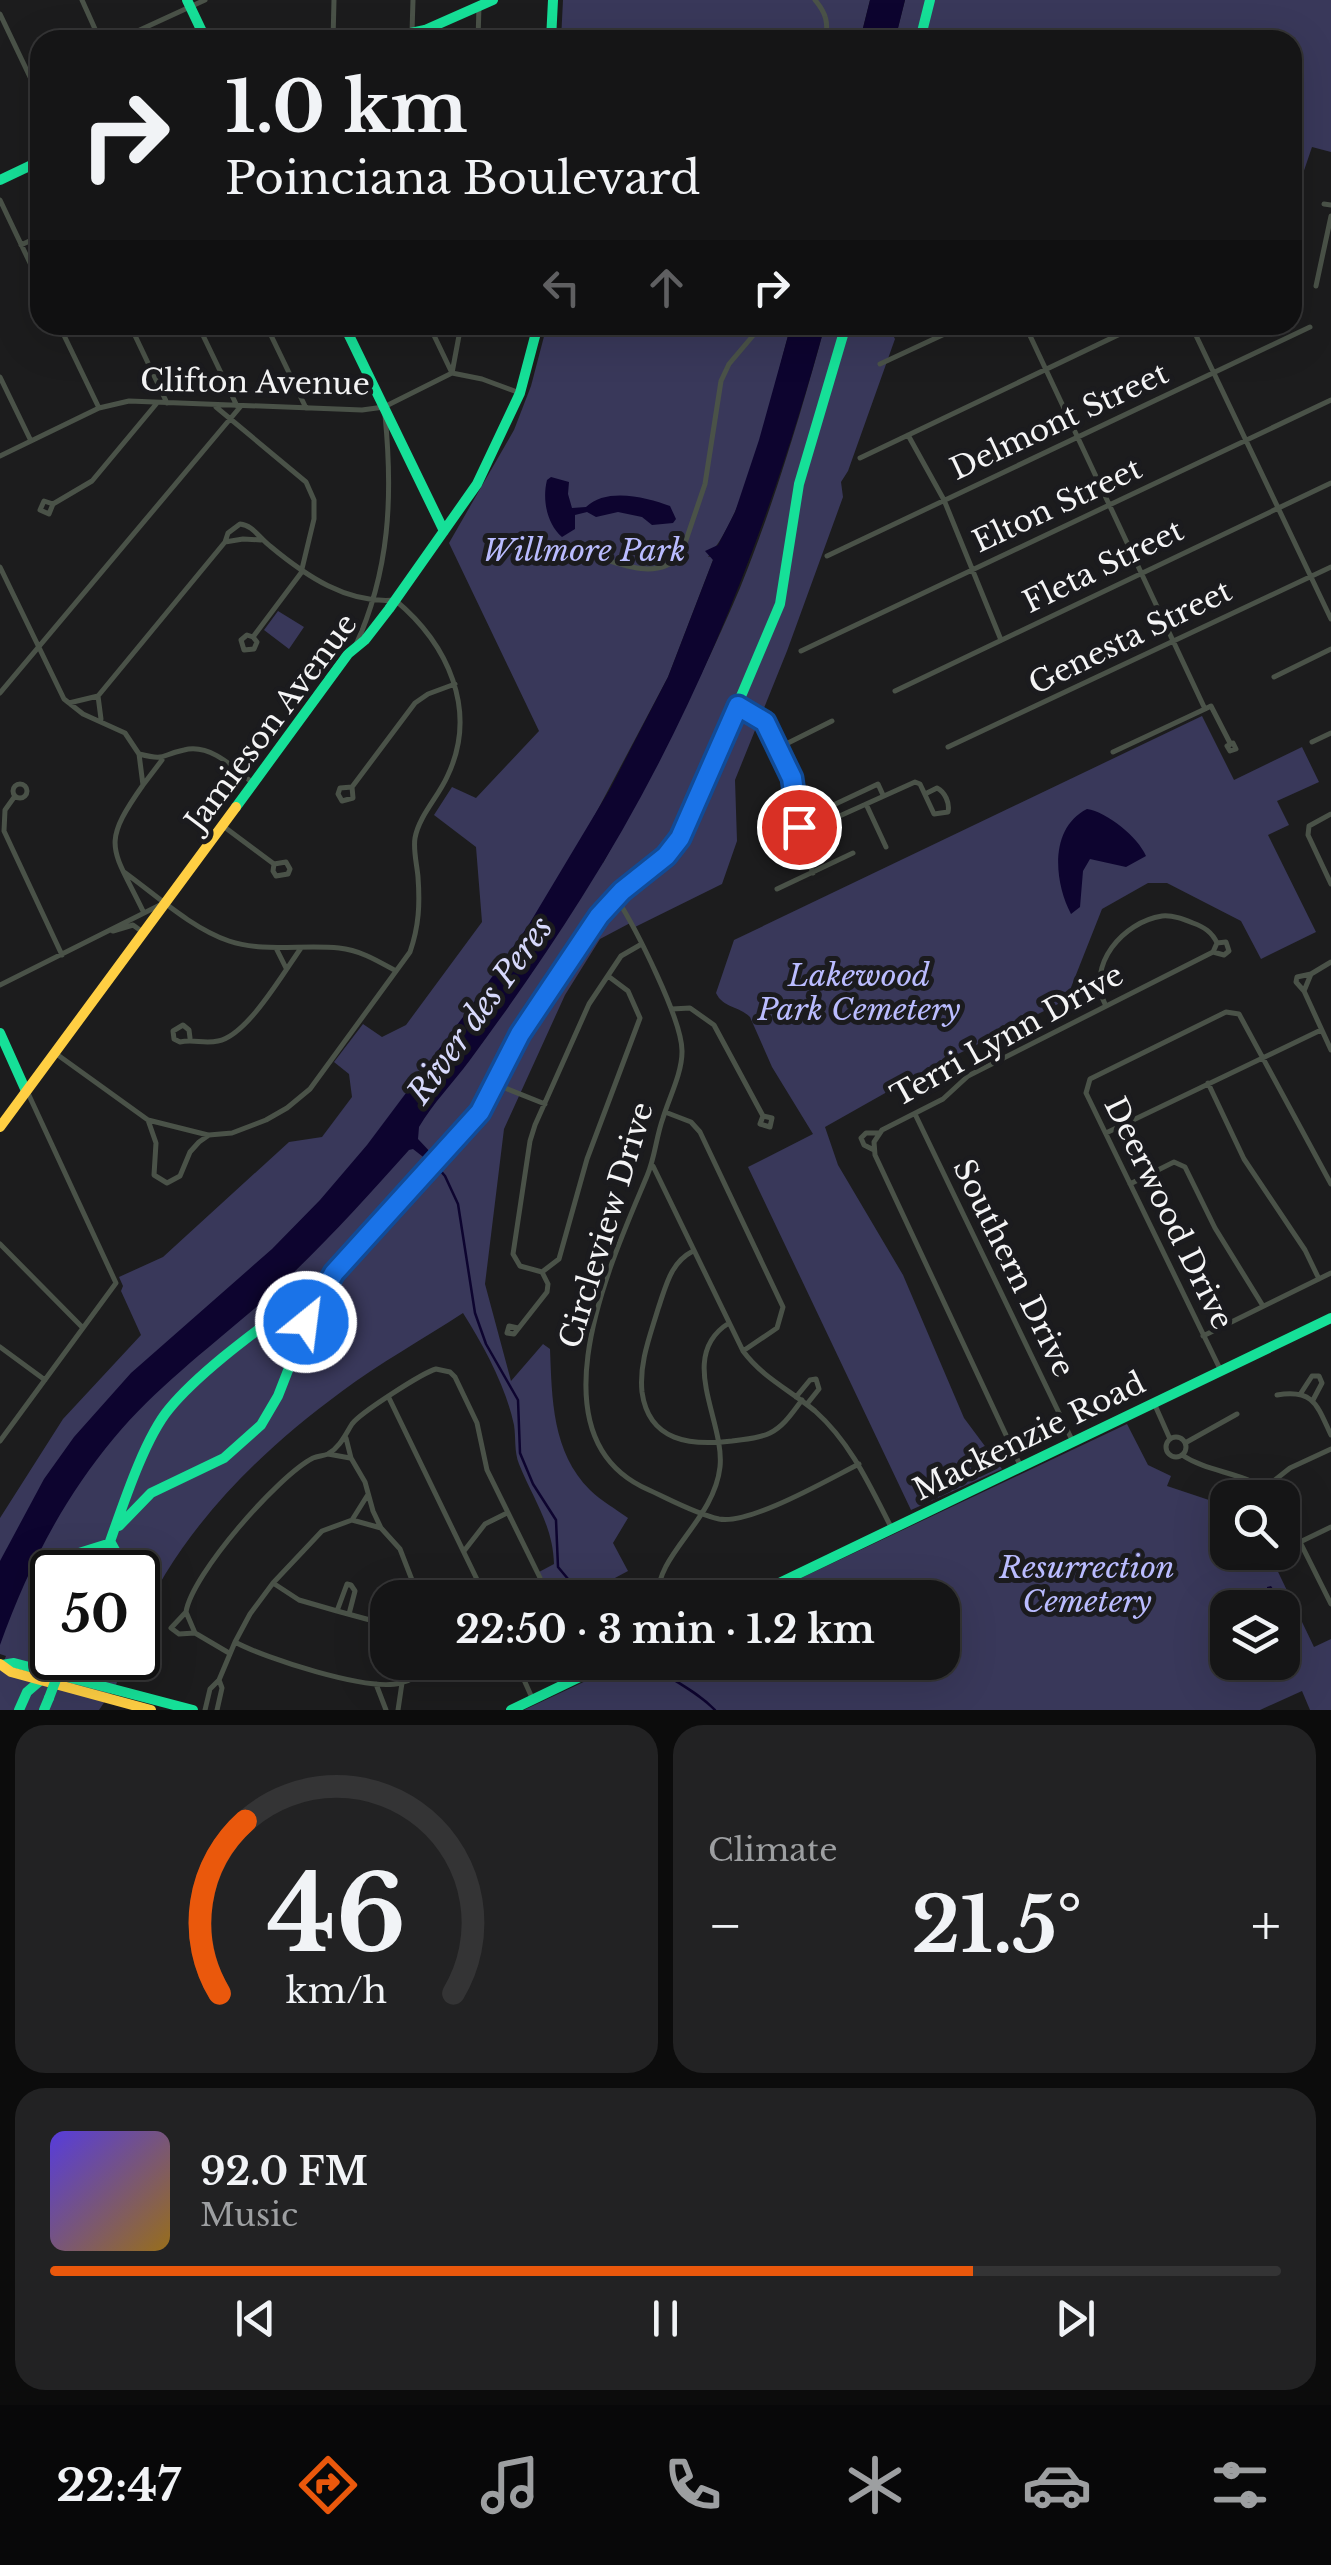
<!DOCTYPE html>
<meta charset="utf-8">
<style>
body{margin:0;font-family:"Libre Baskerville",serif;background:#222223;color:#f1f3f6;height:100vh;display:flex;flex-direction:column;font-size:38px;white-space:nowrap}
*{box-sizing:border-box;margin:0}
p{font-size:32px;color:#9d9fa1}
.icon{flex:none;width:55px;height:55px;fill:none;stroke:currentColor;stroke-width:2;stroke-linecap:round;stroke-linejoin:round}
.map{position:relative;height:1710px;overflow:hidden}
.side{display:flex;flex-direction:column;gap:15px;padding:15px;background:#0c0c0c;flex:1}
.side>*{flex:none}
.top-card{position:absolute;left:30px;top:30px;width:1272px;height:305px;border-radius:30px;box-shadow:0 10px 40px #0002,0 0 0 2px #343435;background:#151516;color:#f1f3f6;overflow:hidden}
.controls{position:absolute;left:1210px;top:1480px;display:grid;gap:20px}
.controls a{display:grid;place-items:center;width:90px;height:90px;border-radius:20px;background:#151516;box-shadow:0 10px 40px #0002,0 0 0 2px #343435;font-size:50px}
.speed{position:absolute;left:30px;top:1550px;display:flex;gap:20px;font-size:50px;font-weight:700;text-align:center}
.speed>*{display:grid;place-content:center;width:130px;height:130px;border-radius:50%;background:#151516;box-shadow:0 10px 40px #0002,0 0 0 2px #343435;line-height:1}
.speed .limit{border:5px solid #111;border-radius:15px;background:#fff;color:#111}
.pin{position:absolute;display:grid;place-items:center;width:85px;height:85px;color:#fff;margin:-42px;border:5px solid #fff;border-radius:50%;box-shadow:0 2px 10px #0007}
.me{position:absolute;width:110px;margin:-55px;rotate:29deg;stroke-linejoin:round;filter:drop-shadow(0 0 8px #0008)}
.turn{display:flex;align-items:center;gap:35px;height:210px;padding:0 30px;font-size:45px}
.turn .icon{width:130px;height:130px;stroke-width:2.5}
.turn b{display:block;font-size:70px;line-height:85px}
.lanes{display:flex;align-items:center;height:95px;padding:0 30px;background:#0003;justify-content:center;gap:50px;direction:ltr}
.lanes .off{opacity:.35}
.big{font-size:75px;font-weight:800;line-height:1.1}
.side .widget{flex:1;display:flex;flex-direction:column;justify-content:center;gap:15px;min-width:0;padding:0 35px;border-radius:30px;background:#222223}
.side .dial{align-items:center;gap:0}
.dial svg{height:260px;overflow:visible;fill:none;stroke:#343435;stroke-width:7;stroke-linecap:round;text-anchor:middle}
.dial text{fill:#f1f3f6;stroke:none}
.song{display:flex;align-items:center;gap:30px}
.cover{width:120px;height:120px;border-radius:15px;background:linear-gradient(135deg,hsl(250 70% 55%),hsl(40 70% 35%))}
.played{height:10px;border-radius:5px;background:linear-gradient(90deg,#ea580c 75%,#343435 75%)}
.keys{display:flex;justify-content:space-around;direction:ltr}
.heat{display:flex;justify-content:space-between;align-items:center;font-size:55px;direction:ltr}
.side .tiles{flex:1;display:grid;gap:15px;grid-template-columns:1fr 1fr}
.widget:last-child{grid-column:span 2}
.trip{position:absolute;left:370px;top:1580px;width:590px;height:100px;border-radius:30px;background:#151516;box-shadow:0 10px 40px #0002,0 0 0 2px #343435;font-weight:800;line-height:100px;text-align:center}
.dock{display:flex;height:160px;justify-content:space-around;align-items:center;background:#080809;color:#9d9fa1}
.dock .icon{width:70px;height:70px}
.dock .active{color:#ea580c}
.dock b{font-size:45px;color:#f1f3f6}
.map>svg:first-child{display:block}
.green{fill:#39385a;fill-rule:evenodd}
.water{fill:#0d042f}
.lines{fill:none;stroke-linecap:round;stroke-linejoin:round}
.stream{stroke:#0d042f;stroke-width:2.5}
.street{stroke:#4a5248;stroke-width:5}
.fast{stroke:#16e098;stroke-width:10}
.slow{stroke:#ffcf43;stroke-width:10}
.jam{stroke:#f24e42;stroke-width:10}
.fast-bridge{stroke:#16e098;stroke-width:10}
.route-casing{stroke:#114b97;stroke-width:25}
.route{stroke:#1a73e8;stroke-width:18}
.labels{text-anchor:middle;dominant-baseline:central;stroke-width:10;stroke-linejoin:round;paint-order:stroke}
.street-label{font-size:30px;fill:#f4f4f5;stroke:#1b1b1e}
.park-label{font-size:30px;font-style:italic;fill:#babcff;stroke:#1b1b1e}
.water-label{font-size:32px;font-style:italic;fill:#d7d9fc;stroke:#1b1b1e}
</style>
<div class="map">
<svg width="1331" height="1710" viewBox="0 0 1331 1710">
<rect width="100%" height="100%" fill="#1c1c1d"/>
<path class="green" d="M563 0H870L860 40H561Z
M905 0H1331V152L1312 147 1293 203 1292 40H895Z
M547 325H791C772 391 751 506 708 557L712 556 713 560 668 677 587 830 603 863C652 773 700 683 740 588 773 507 802 410 825 325H891L889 327 895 339 848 471 841 482 843 497 787 651 735 780 737 841 722 884 635 927 632 922 600 939 565 995 504 1129 485 1284 511 1381 543 1344 550 1349C552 1399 552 1452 590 1490 601 1501 616 1509 628 1518L613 1543 628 1571 600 1586 605 1597H554L539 1572 554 1564C553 1525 533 1499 519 1464 514 1451 516 1438 514 1425 506 1387 484 1346 463 1313 423 1339 380 1363 341 1392 258 1453 179 1531 138 1627V1572H52V1658H125L116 1685 99 1710H0V1671L6 1656 0 1654V1518L63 1419 141 1335 121 1291 123 1286 119 1277 163 1257 289 1142 322 1137 352 1097 349 1074 334 1062 363 1024 382 1037 406 1025 482 922 476 847 434 815 452 787 476 798 539 731 449 543 514 430 531 386Z
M278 611 304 627 289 649 264 630Z
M1202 716 1234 780 1302 747 1319 782 1277 801 1289 825 1268 835 1316 932 1261 959 1241 921 1167 883H1148L1102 909 1066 1000 926 1070 825 1127 838 1165 903 1275 964 1418 1002 1469 911 1510 748 1167 813 1134 772 1067 750 1017C739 1006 723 1008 716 993L734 940Z
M1127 1424 1148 1465 1171 1476 1167 1486 1227 1506 1228 1552 1269 1553 1314 1647 1331 1639V1710H1310L1302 1691 1260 1710H524L624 1663 942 1662V1598L761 1597ZM1228 1608H1282V1662H1228Z"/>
<path class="water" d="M870 0H905L895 40H860Z
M791 325H825C770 526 694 721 582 897 547 953 509 1007 470 1060 453 1083 433 1103 419 1127L418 1139 433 1155 427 1160 413 1149 409 1150C360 1205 310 1260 254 1309 205 1351 155 1389 114 1438 62 1500 27 1570 0 1645V1561L44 1479 74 1437 131 1373 272 1249 320 1200 367 1145 472 1005 528 926 610 789 668 677 713 560 705 551 718 545 735 512 759 440Z
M551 477 569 482 568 494 572 508 586 507C606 487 647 497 670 506L676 519 673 523 652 525 642 517 618 512 596 517 587 512 575 515V529L562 537C547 524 542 500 547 480Z
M1087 809C1107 812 1138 837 1146 856L1126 867 1090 859 1083 871 1080 907 1071 914C1054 882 1049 828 1087 809Z
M1271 1586 1296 1622 1299 1638 1283 1639 1282 1608 1266 1607 1267 1587Z"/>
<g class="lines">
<path class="stream" d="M427 1155 445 1176 458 1204 475 1313 486 1344 518 1400 520 1453 533 1484 556 1520 558 1567 584 1598
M648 1662C670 1680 696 1690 715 1710"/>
<path class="street" d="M82 0 100 40
M815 0C826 13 829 23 825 40
M0 14 40 98
M412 32 413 0
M118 40 205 0
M333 40 334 0
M478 40 479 6
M0 200 40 284
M1324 204 1331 205
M21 245 40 236
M1316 286 1331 216
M59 325 99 408
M130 325 167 403
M198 325 237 406
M266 325 306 408
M429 325 452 373 482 379 520 393
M1025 325 1205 709
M1191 325 1331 619
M880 364 964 325
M0 377 31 441
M216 407 306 482 314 500V519L301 573 253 637 257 642 254 649 244 650 241 640 247 635 253 637
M908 435 944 500 1001 640
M0 456 99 408 129 401 362 410 384 407 452 373 461 325
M860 458 1139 325
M53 504 44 501 40 510 49 514 53 504 92 481 157 403
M225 542 243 539 261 540
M588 554C619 563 656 582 681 555L705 484 721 381 729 364 762 325
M827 556 1310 327
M0 567 64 699 83 714 125 733 139 754C167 761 160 755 184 750 211 743 235 769 254 784
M355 647C390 571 393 496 385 415
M801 651 1331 400
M1274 677 1331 649
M895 691 1331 483
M0 693 241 406
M69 703 98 696
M738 707C802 735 788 818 813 873
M1205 709 1211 706 1230 743
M1312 742 1331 733
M1233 743 1236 749 1230 751 1227 746Z
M948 747 1331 567
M778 748 832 721
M1113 752 1205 709
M139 754 143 785C100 846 112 847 143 911
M13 791a7 7 0 1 1 14 0a7 7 0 1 1-14 0Z
M143 785 162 760
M352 787 340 788 338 794 342 801 353 798 352 787 415 703 428 694 455 684
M15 796 5 810 4 831 62 955
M795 800 766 807 770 829 824 823 915 782 920 784 934 814 948 812C950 803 945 792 937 788L925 794
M866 804 886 847
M1331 814 1309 826 1308 835 1331 884
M824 823 827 808 878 784 883 795
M223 826 274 864 286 862 290 869 288 874 276 876 273 871 274 864
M124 872C156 895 191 928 229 941 265 953 302 944 339 948 360 950 378 961 396 971
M777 889 853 853
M617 899C635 927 683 1021 682 1052 682 1073 669 1098 663 1118 656 1137 655 1158 647 1176 612 1260 528 1438 649 1490 671 1500 696 1514 719 1519 750 1525 829 1479 859 1464
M113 931 133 925 144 933
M276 948 286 968
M1213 952 1224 955 1229 951 1226 942 1217 943
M1331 962 1311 974 1304 991 1331 1050
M0 985 166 902
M1304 991 1296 982 1297 977 1311 974
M1105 1004C1086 965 1123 922 1162 916 1173 915 1183 919 1193 923 1204 927 1212 932 1217 943
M672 1009 690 1008 714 1025 763 1116 760 1124 770 1127 772 1118 763 1116
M190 1038 189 1030 183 1025 173 1031 174 1039 180 1042C193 1039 204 1044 218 1041 247 1036 284 972 301 948
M55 1053 148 1120 156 1143 154 1175 167 1183 180 1176 190 1152 199 1142 209 1135 232 1133 266 1120 287 1108 310 1089 410 952C419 926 420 904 418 877 417 865 413 850 415 838 419 816 438 797 447 777 479 711 448 644 395 600 347 604 306 576 270 546 259 538 253 525 240 524L228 533 225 542 98 696 101 719
M1208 1083 1244 1159 1305 1250 1319 1279
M495 1084 545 1104
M665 1112 691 1122 700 1132 783 1307 777 1328 743 1351
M915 1114 1073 1442
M148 1120 208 1135
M1106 1133 1321 1030
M874 1150 864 1145 861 1138 866 1133H879
M653 1166 743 1351C763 1378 790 1390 815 1411 851 1443 870 1486 892 1529
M1130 1184 1174 1162 1185 1167 1215 1228 1263 1306
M0 1244 83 1328
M693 1251C670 1263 666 1286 658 1309 650 1336 639 1363 642 1392 649 1442 691 1446 732 1441 745 1439 758 1439 770 1433 784 1426 792 1413 802 1400
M542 1272 520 1266 513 1254 530 1141 535 1125 589 1004 621 956 640 945
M542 1272 559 1259 587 1159 640 1018 628 991 608 976
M518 1328 509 1326 507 1333 514 1334 547 1292 548 1284 542 1272
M1203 1336 1331 1273
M0 1347 45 1380
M1221 1371 1086 1093 1090 1079 1226 1012 1239 1014 1331 1184
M1301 1393 1312 1376H1319L1322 1383 1313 1400
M1277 1395C1314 1389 1317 1405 1331 1435
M796 1397 810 1380 816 1379 819 1389 807 1404
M389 1398 486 1598
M1154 1403 1170 1439
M1166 1447a10 10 0 1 1 20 0a10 10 0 1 1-20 0Z
M346 1438 351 1458 365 1482 373 1511 381 1528 400 1549 419 1598
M0 1441 116 1283 27 1091
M1185 1443 1237 1414
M328 1454 350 1458
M1182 1455C1212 1475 1249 1471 1276 1498
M1021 1467 875 1155 874 1142 882 1130 943 1099 968 1076 1213 952 1217 943
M1266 1487 1290 1468 1331 1449
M1282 1506 1331 1604
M352 1520 381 1528
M1302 1541 1331 1527
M464 1551 485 1524 507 1513
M273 1583 299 1600 337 1611
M658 1598C655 1555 714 1521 720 1467 725 1421 676 1356 729 1323
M186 1612C192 1574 278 1476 313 1458 318 1456 323 1456 328 1454 340 1447 345 1435 352 1424 360 1413 422 1373 436 1369L450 1372 455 1377 477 1423 487 1470 550 1598
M186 1612 195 1633 229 1653
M186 1612 171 1628 179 1634 195 1633
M349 1614 355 1591 351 1585 347 1584 337 1611 370 1620H388
M235 1642C264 1658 369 1692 400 1683 413 1680 424 1672 433 1662
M516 1662 533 1700
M430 1665 444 1669 451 1662
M376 1684 386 1710
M205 1710 210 1689 219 1680 235 1642 250 1614 273 1583 322 1531 352 1520 367 1496
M217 1710 222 1688 219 1680
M398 1710 402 1683"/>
<path class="fast" d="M187 0 206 40
M377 40 425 30 493 0
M551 40 553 0
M920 40 930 0
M0 180 40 161
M344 325 444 531
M725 734 780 604 799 484 846 325
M236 807 348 654 365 640 389 609 477 484 520 393 538 325
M0 1033 26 1091
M119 1526 151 1493 224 1458 261 1425 278 1396 312 1309 334 1273 474 1118 520 1034 590 930
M70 1567 86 1560 96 1572
M68 1572 79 1553 111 1543 127 1572
M99 1572C116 1528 140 1444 169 1409 207 1363 281 1314 329 1276
M104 1572H116
M748 1598 1331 1318
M2 1665 14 1663 193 1710
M30 1667 42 1655 52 1622
M74 1679 90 1658
M19 1710 27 1692 41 1680
M44 1710 49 1698
M511 1710 611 1662"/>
<path class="slow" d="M0 1127 236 807
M0 1664 11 1672 151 1710"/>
<path class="jam" d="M590 930C610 901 639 884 662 859 694 825 707 777 725 734"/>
<path class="fast-bridge" d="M49 1698 63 1661"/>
</g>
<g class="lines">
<defs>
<path id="route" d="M306 1322 334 1273 480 1112 520 1034 599 916 622 891 666 856 680 838 738 706 765 722 792 778 799 827"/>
</defs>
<use href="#route" class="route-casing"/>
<use href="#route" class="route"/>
</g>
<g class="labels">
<g class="street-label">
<text transform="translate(255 382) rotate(1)">Clifton Avenue</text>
<text transform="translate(1059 421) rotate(-25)">Delmont Street</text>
<text transform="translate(1057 505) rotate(-25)">Elton Street</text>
<text transform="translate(1103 566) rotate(-26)">Fleta Street</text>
<text transform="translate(1130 637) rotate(-26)">Genesta Street</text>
<text transform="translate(271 722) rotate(-53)">Jamieson Avenue</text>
<text transform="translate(1007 1035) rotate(-29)">Terri Lynn Drive</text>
<text transform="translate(1169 1213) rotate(64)">Deerwood Drive</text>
<text transform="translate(606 1225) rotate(-73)">Circleview Drive</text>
<text transform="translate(1014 1268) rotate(64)">Southern Drive</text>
<text transform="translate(1029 1436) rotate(-26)">Mackenzie Road</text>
</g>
<g class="park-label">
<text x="584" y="550">Willmore Park</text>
<text x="859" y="975">Lakewood<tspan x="859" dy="34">Park Cemetery</tspan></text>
<text x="1087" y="1567">Resurrection<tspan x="1087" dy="34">Cemetery</tspan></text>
</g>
<g class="water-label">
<text transform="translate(480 1010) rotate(-54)">River des Peres</text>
</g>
</g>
</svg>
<div class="controls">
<a><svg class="icon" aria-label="search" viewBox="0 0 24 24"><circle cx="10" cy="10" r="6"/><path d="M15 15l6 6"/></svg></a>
<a><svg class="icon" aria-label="layers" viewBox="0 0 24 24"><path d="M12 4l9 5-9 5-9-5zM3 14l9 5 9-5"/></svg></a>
</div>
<div class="speed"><div class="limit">50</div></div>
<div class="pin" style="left:799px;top:827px;background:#d93025"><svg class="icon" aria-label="arrive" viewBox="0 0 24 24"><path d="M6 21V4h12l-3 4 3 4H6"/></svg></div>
<svg class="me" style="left:306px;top:1322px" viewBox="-20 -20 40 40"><circle r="17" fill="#1a73e8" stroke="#fff" stroke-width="3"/><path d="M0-11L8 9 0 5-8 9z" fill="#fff"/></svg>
<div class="trip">22:50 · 3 min · 1.2 km</div>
<div class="top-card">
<div class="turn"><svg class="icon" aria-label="right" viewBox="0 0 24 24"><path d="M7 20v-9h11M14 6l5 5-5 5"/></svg><div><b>1.0 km</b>Poinciana Boulevard</div></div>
<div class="lanes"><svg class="icon off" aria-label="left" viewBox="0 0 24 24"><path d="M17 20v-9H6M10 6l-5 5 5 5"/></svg><svg class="icon off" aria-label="ahead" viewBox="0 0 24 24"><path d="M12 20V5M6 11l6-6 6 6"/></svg><svg class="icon" aria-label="right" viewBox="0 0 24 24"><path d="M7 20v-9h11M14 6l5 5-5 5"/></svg></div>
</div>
</div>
<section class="side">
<div class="tiles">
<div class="widget dial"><svg viewBox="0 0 100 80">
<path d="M14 69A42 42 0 1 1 86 69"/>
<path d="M14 69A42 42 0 0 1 22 16" stroke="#ea580c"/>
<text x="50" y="56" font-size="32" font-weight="700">46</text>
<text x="50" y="72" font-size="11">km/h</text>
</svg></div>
<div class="widget"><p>Climate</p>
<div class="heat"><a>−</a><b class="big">21.5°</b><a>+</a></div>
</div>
<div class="widget">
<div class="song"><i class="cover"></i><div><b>92.0 FM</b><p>Music</p></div></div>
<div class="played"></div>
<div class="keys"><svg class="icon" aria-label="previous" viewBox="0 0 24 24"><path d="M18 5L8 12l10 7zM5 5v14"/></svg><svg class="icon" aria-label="pause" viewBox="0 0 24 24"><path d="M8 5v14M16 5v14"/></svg><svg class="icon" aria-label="next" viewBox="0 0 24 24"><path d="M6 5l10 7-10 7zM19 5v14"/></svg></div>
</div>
</div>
</section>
<nav class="dock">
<b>22:47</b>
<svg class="icon active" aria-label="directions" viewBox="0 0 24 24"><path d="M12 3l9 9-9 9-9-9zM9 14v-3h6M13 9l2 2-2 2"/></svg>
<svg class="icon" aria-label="music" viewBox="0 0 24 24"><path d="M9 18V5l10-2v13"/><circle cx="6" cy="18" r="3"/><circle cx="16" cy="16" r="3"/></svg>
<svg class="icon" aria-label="phone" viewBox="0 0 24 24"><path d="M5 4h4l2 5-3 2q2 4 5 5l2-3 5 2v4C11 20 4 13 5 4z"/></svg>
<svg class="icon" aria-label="climate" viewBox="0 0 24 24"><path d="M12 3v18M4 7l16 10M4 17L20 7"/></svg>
<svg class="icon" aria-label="car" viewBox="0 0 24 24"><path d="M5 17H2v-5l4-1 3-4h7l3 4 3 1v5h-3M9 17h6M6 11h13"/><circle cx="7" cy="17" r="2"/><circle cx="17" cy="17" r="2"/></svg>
<svg class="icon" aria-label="filters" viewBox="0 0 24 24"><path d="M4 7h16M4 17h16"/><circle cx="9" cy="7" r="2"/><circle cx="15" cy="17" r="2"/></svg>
</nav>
